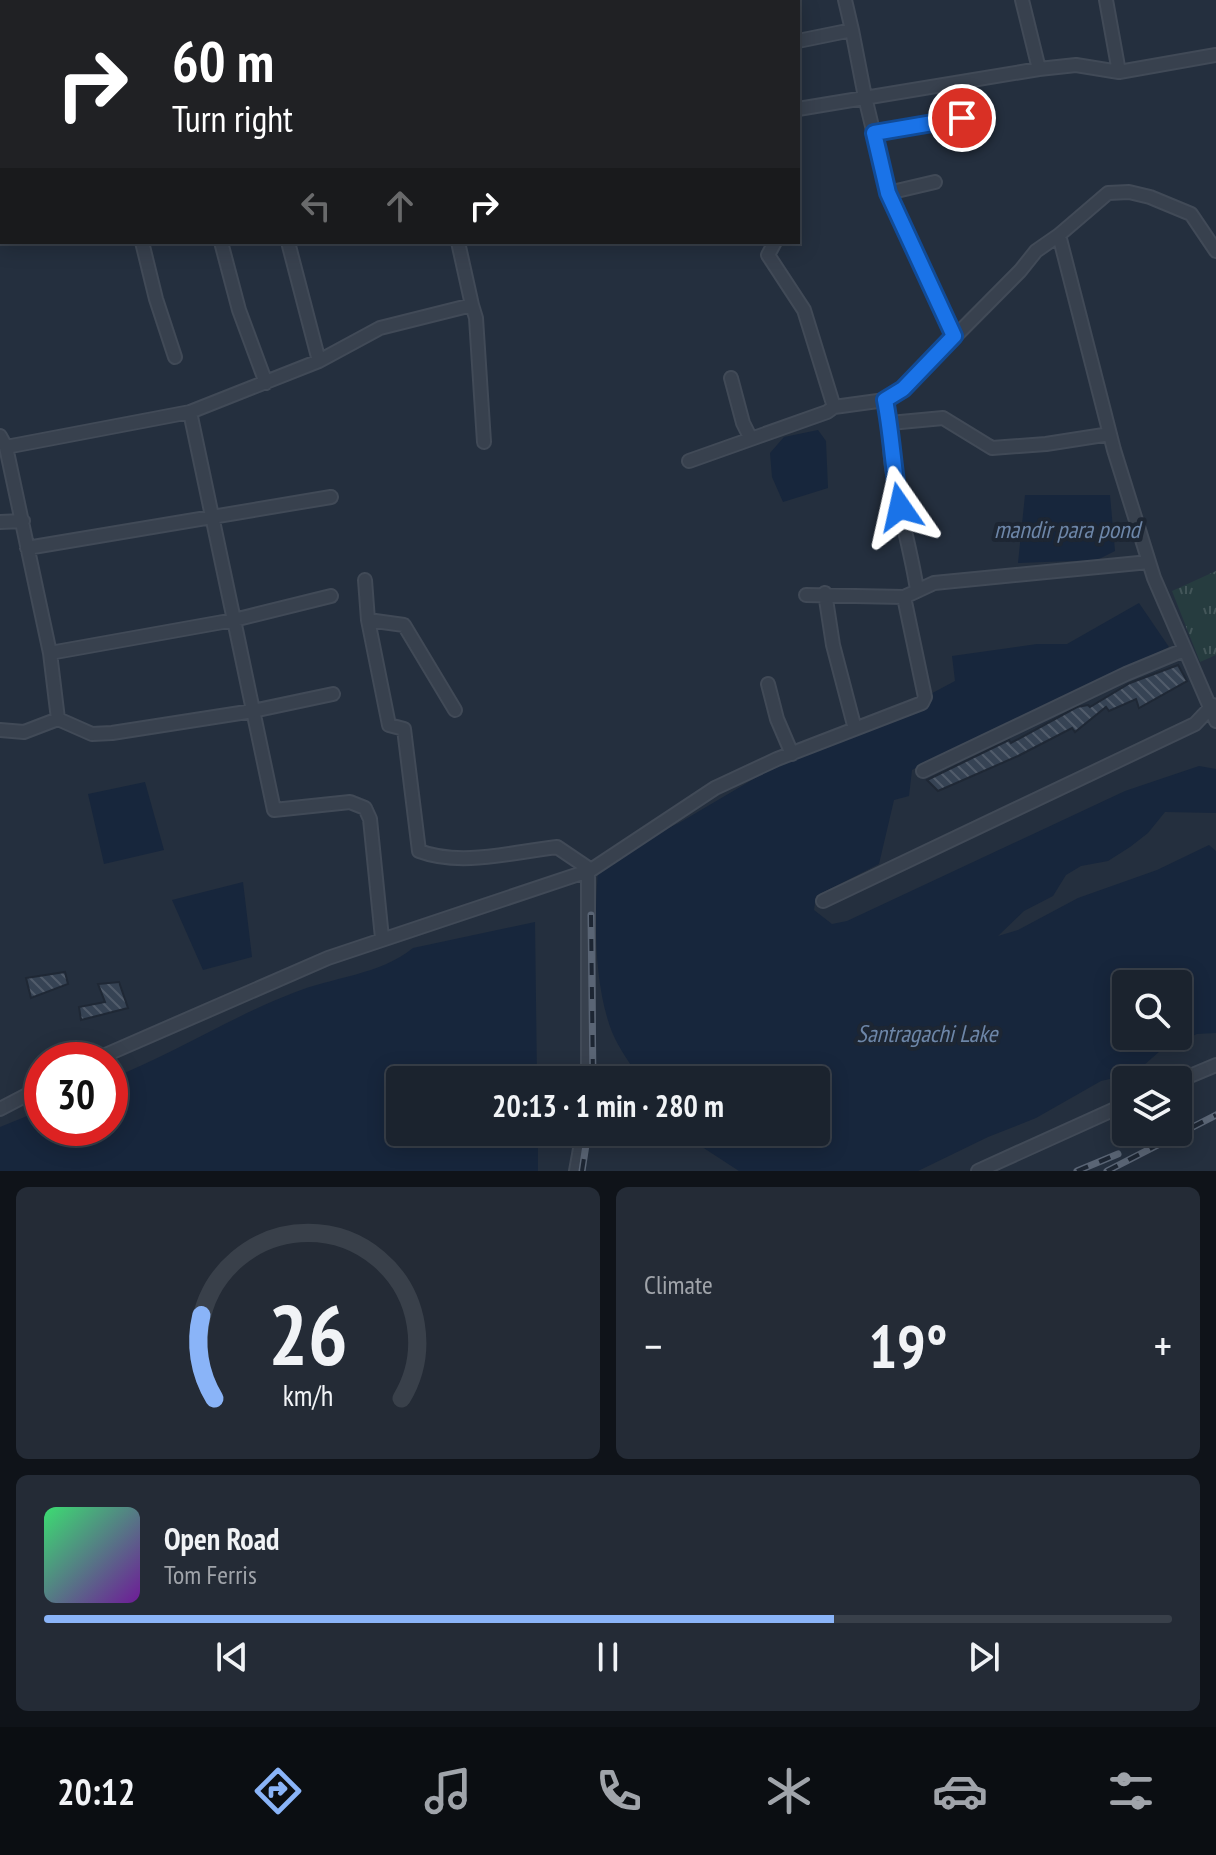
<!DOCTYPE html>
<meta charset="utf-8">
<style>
body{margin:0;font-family:"PT Sans Narrow",sans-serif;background:#242b36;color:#f1f3f6;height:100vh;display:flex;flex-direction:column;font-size:30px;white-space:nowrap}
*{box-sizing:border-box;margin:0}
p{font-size:26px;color:#a0a4aa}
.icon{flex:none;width:44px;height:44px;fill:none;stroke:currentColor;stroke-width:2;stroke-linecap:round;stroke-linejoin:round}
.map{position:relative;height:1171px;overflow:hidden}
.details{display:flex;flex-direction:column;gap:16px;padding:16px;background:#0f1319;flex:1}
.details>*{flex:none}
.top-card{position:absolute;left:0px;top:0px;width:800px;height:244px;box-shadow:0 4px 20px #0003,0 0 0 2px #39404a;background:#202124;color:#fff;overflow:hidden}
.buttons{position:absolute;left:1112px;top:970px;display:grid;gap:16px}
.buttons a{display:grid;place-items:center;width:80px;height:80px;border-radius:8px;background:#1b232e;box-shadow:0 4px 20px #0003,0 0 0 2px #39404a;font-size:40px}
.speed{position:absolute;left:24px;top:1042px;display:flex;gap:16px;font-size:40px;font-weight:700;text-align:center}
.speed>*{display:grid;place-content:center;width:104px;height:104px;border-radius:50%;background:#1b232e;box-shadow:0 4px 20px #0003,0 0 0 2px #39404a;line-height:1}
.speed .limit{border:12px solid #d22;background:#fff;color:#111}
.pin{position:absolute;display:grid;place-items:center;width:68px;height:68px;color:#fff;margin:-34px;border:4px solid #fff;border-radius:50%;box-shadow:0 2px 8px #0007}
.me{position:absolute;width:88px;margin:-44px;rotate:349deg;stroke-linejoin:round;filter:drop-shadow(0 0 6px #0008)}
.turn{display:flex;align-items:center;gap:28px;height:168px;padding:0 40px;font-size:36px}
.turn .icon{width:104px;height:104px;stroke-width:2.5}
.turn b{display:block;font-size:56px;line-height:68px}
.lanes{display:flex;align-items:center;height:76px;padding:0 40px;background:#0003;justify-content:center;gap:40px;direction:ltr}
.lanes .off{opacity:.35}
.big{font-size:60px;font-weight:700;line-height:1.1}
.details .tile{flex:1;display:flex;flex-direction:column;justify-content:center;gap:12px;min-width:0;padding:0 28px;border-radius:12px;background:#242b36}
.details .dial{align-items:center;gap:0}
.dial svg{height:208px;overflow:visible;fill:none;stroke:#39404a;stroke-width:7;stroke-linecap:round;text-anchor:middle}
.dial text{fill:#f1f3f6;stroke:none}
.song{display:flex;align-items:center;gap:24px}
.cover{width:96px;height:96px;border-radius:12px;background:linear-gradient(135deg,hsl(140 70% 55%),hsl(280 70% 35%))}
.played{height:8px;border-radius:4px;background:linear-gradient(90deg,#8ab4f8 70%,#39404a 70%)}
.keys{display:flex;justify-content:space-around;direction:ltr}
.heat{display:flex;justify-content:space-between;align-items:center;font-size:44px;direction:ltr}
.details .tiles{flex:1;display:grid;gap:16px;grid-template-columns:1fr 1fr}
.tile:last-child{grid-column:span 2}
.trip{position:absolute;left:386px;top:1066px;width:444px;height:80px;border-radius:8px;background:#1b232e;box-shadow:0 4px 20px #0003,0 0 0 2px #39404a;font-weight:700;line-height:80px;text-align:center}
.dock{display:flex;height:128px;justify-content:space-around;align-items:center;background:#0b0e12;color:#a0a4aa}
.dock .icon{width:56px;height:56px}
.dock .on{color:#8ab4f8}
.dock b{font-size:36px;color:#f1f3f6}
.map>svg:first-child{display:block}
.park{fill:url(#park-tufts)}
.water{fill:#17263c;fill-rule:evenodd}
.building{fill:url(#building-back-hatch);stroke:#1f2835;stroke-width:2}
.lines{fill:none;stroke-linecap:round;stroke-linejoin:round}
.street-casing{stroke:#414a57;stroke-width:16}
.street{stroke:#38414e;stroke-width:12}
.rail-casing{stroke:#5a6575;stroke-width:7}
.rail{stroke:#1d2633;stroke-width:4;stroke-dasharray:12;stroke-linecap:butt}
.route-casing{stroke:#114b97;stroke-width:20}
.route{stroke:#1a73e8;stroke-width:14}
.labels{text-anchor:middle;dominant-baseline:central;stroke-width:8;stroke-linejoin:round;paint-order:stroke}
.water-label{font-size:24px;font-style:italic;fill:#6d86a8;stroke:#1d2633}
</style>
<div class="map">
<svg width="1216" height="1171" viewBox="0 0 1216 1171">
<defs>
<pattern id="park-tufts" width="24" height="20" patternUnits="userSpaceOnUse" patternTransform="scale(2)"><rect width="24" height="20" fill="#263c3f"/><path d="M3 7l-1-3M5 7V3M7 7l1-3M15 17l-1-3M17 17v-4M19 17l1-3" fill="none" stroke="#435659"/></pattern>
<pattern id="building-back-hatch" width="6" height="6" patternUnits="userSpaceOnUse" patternTransform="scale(2)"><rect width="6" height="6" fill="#364354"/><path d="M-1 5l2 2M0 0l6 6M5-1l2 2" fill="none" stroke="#515c6b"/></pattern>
</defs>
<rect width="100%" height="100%" fill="#242f3e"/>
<path class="park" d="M1216 571V655L1200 662 1172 591Z"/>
<path class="water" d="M818 430 826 441 828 488 783 502 772 477 770 453 784 437Z
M1025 495H1110L1115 551 1097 560 1018 563Z
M1139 603 1169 647 1051 702 912 770 909 796 894 800 879 864 816 896 814 910 832 924 847 921 1125 791 1199 766 1216 769V813L1165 812 1148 833 1130 847 1108 861 1081 866 1066 875 1053 896 1024 911 998 936 1018 930 1078 898 1157 870 1209 845 1216 851V1033L1197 1034 1160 1051 1144 1065 1127 1075 1101 1081 1036 1118 988 1137 918 1171H739L696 1143 686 1132H816V1080H640C631 1064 619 1049 612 1032 593 983 594 912 599 860L679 823 762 774 821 745 876 723 955 681 952 656 1037 644H1067ZM1126 984H1178V1036H1126Z
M145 782 164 850 104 864 88 794Z
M243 882 252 957 203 970 172 900Z
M535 922 537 1080H400V1132H538V1171H0V1127L42 1110V1128H110V1079C173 1054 231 1017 293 993 332 977 380 975 413 948Z"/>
<path class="building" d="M1178 665 1187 681 1139 708 1136 699 1109 711 1106 707 1075 732 1072 728 1018 756 938 791 927 780 1009 740 1011 743 1077 707 1088 705 1090 707 1130 683Z
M65 972 68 984 31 998 26 978Z
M119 982 128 1008 81 1020 79 1007 105 1002 98 984Z"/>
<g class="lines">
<defs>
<path id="street" d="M167 0 169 2
M404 0 406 2
M572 0 573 2
M634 0V2
M692 0V2
M778 0V2
M845 0 852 30
M1022 0 1039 69
M1106 0 1119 72 1216 55
M178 2 182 0
M798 41 852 30 865 97 888 193 954 336
M0 51H2
M798 109 1039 69 1076 65 1119 72
M874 133 962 118
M888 193 935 182
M1059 235 1114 450 1154 578 1216 721
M142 242 156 299 175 357
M221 242 239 310 266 383
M288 242 319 361
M458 242 472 305
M775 242 768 255 804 310 834 407
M731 378 743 423 750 437
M885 400C890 423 889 445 892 468 898 509 911 549 917 590
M190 412 319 361 380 328 472 305 476 318 484 442
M890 423 943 418 992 448 1046 444 1110 434
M0 436 6 447 50 653 234 620 274 810 350 802 365 808 370 819 382 938
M6 447 190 412 234 620 331 596
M689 461 827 412 834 407 885 400 903 389 1020 271 1036 251 1059 235 1108 193 1129 192 1150 197 1191 214 1216 251
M0 522 23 521
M27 548 331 497
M365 580 368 620
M825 593 833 645 855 729
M806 595 904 597 934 583 1149 562
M50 653 58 719
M768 684 777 719 792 754
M455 710 404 625 368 620 389 725 404 729 419 851C461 867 513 852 557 847L591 870
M0 730 24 732 58 719 92 734 112 733 253 711 333 694
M923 771 1126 674 1184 650
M823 901 1195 724 1213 705
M94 1060 328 958 591 870 715 788 777 759 922 703 925 697 904 597
M588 1080V870
M1178 1081 1216 1065
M0 1109 42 1087
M576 1171 583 1132
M978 1171 1126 1104"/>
</defs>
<use href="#street" class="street-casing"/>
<use href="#street" class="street"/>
<defs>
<path id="rail" d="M591 915 593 1080
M582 1171 588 1132
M1077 1171 1118 1154
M1107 1171 1216 1115"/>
</defs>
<use href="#rail" class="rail-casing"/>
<use href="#rail" class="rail"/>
</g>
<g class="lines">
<defs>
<path id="route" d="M900 507C893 471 892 435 885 400L903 389 954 336 888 193 874 133 962 118"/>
</defs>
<use href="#route" class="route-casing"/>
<use href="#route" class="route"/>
</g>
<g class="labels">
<g class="water-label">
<text x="1067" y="529">mandir para pond</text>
<text x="927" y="1033">Santragachi Lake</text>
</g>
</g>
</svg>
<div class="buttons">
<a><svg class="icon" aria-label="search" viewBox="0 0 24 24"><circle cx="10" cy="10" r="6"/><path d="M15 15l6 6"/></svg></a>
<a><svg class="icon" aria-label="layers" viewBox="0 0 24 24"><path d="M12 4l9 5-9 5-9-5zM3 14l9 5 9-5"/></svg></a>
</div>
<div class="speed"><div class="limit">30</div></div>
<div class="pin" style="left:962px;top:118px;background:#d93025"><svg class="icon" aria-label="arrive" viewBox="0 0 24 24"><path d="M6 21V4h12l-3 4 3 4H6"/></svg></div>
<svg class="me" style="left:900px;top:507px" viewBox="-20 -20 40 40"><path d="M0-17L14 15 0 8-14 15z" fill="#1a73e8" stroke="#fff" stroke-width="4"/></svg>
<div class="trip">20:13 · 1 min · 280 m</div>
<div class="top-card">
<div class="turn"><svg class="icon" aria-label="right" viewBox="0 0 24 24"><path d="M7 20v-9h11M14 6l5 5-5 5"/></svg><div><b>60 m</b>Turn right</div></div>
<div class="lanes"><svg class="icon off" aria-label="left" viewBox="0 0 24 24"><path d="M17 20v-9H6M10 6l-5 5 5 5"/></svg><svg class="icon off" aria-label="ahead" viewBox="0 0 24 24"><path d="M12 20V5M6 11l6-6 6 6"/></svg><svg class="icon" aria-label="right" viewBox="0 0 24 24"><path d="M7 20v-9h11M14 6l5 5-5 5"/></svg></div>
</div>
</div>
<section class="details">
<div class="tiles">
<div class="tile dial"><svg viewBox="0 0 100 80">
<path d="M14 69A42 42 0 1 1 86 69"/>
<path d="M14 69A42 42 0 0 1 9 37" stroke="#8ab4f8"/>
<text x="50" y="56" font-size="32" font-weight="700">26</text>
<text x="50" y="72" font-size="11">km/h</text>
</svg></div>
<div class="tile"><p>Climate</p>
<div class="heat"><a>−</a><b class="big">19°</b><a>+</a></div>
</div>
<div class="tile">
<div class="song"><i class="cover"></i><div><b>Open Road</b><p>Tom Ferris</p></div></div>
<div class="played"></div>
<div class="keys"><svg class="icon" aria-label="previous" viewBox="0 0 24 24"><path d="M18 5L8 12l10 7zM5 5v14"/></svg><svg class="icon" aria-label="pause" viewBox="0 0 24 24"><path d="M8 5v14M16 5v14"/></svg><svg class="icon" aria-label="next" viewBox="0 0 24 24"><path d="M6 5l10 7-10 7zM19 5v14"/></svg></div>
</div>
</div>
</section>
<nav class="dock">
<b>20:12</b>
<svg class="icon on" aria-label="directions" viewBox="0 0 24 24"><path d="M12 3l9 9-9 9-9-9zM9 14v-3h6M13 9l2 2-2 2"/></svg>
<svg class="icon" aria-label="music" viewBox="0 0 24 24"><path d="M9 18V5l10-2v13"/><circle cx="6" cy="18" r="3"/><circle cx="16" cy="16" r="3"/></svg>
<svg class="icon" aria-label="phone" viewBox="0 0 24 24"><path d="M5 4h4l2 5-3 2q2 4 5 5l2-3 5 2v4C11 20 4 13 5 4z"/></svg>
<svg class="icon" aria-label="climate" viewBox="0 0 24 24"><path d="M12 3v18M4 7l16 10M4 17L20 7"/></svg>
<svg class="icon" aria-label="car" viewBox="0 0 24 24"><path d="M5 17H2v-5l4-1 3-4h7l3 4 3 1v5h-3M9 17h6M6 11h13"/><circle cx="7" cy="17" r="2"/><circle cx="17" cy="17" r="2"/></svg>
<svg class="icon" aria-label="filters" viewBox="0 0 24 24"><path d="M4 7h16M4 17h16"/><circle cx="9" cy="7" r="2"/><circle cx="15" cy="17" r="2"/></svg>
</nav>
